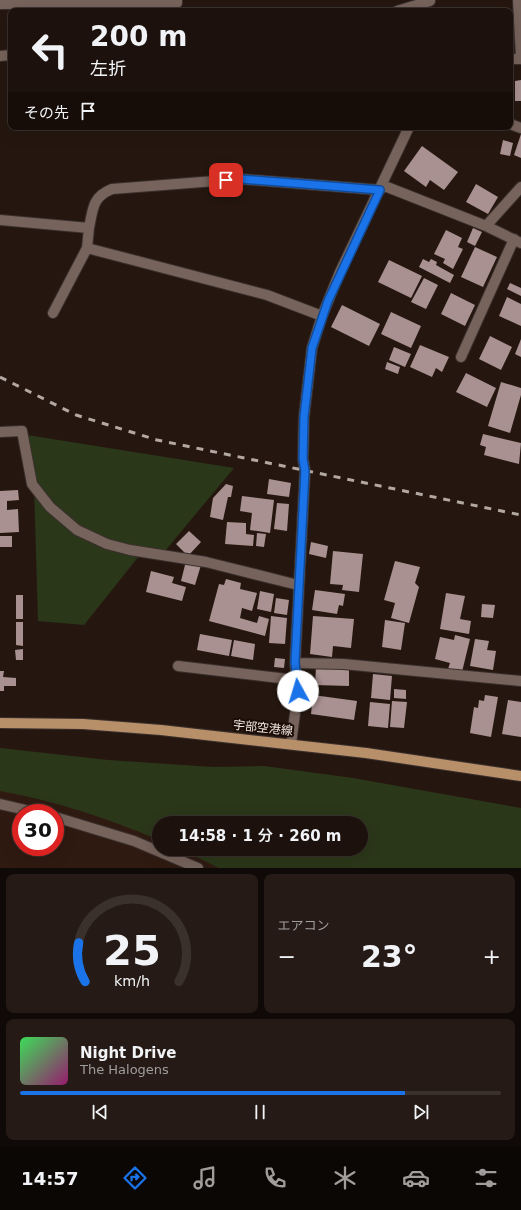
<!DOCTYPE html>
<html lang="ja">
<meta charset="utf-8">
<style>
body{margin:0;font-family:"DejaVu Sans","Noto Sans JP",sans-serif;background:#251a15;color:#f1f3f6;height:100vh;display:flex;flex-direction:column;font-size:15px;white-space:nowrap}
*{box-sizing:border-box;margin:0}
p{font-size:13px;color:#a09d9d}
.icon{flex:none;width:22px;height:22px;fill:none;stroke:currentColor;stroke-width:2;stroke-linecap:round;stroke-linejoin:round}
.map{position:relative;height:868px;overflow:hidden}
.side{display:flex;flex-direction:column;gap:6px;padding:6px;background:#0f0907;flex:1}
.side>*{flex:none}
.guide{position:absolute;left:8px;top:8px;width:505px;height:122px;border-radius:8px;box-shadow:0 4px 16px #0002,0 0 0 1px #3a312d;background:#1c110c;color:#f1f3f6;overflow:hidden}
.speed{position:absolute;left:12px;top:804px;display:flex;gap:8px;font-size:20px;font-weight:700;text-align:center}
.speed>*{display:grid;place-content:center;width:52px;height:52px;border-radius:50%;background:#1c110c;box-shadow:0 4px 16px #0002,0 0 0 1px #3a312d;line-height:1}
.speed .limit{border:6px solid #d22;background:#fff;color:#111}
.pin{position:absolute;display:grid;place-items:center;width:34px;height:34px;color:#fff;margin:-17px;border-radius:8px;box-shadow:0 2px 6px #0006}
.me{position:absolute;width:44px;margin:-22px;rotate:354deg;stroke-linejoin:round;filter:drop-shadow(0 0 3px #0008)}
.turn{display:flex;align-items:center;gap:14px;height:84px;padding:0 16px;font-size:18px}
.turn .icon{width:52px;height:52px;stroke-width:2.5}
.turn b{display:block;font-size:28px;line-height:34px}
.then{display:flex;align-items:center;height:38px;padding:0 16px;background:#0003;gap:8px;font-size:15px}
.big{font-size:30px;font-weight:600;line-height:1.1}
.side .widget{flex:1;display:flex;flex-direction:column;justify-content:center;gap:6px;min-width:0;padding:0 14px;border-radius:8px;background:#251a15}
.side .dial{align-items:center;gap:0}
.dial svg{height:104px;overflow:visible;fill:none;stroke:#3a312d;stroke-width:7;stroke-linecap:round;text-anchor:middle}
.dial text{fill:#f1f3f6;stroke:none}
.song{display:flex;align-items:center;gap:12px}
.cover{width:48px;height:48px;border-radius:6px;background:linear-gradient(135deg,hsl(130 70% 55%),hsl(320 70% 35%))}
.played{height:4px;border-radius:2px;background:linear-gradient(90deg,#1a73e8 80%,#3a312d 80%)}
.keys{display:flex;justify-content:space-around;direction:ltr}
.heat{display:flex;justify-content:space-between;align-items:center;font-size:22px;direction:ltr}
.side .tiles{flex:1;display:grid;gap:6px;grid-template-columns:1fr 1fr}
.widget:last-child{grid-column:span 2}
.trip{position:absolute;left:152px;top:816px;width:216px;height:40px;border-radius:20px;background:#1c110c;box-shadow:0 4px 16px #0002,0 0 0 1px #3a312d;font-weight:600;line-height:40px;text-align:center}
.dock{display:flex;height:64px;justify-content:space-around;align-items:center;background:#0b0705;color:#a09d9d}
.dock .icon{width:28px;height:28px}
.dock .active{color:#1a73e8}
.dock b{font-size:18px;color:#f1f3f6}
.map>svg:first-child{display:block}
.built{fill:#2f1a11;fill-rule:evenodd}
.green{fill:#2b3719}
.building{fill:#a89190}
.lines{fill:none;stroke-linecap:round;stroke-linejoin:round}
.minor-casing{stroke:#3b302e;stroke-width:12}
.major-casing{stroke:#3b302e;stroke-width:12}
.minor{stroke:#76635b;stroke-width:10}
.major{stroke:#b78f68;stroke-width:10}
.rail{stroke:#b4a8a2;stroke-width:3;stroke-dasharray:7 7;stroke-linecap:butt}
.route-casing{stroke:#114b97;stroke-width:10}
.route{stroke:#1a73e8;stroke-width:7}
.labels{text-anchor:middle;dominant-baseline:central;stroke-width:4;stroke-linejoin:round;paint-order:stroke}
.street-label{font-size:12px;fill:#f0e5e0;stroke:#1c0e07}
</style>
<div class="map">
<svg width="521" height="868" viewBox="0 0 521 868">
<rect width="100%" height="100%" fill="#251710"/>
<path class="built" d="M0 748 108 760 213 767 264 766 353 778 521 808V868H0ZM21 813H55V847H21ZM159 823H361V849H159Z"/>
<path class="green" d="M27 435 234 468 165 551 139 556 84 625 38 621 34 485Z
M0 748 108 760 213 767 264 766 353 778 521 808V868H219L180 849H361V823H159V840C107 818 55 801 0 791Z"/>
<path class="building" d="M521 80V101H515V81Z
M521 134V158L514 155Z
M503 140 513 143 510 156 500 154Z
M422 146 458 172 444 190 430 180 426 187 404 171Z
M476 184 498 197 488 214 466 202Z
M473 228 482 232 475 246 467 242Z
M446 230 462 238 458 247 463 249 453 269 443 263 445 259 434 254Z
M475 247 497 257 483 287 461 277Z
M423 259 429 262 431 259 437 262 436 265 454 275 450 283 419 267Z
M389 260 422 276 411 298 378 282Z
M424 278 438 285 426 309 411 302Z
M510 283 521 288V296L507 289Z
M451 293 475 305 465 326 441 314Z
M507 297 521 304V326L499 316Z
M342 305 380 324 369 346 331 327Z
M391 312 421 326 411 348 381 334Z
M490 336 512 347 501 370 479 359Z
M521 339V357L515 354Z
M420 345 449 357 442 372 436 368 432 377 410 367Z
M394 347 411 354 405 367 389 360Z
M387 362 400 367 398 374 385 369Z
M466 373 496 388 487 407 456 392Z
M501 382 521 388V395L510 433 488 426Z
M483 434 521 443 519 464 484 455 486 447 480 445Z
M269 479 291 483 289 497 267 494Z
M226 484 233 486 231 497H228L223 520 210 517 213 498Z
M18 490 19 500 7 501V510L18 509 19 532 0 533V491Z
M242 496 274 500 270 533 250 530 252 513 240 511Z
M277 503 289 504 287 531 274 529Z
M227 522 246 523V534L254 535 253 546 225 544Z
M189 531 201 542 188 556 176 544Z
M257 533 266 534 264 547 256 546Z
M0 536H12V547H0Z
M311 542 328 546 326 558 309 554Z
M333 551 363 554 359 592 342 590 343 585 330 584Z
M186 561 201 565 195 585 181 581Z
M395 561 420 567 415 583 419 587 409 623 391 618 395 603 384 600Z
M151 571 174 577 172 583 186 587 182 601 146 592Z
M226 579 241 583 240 589 257 593 252 611 242 608 240 618 257 623 259 616 269 619 265 636 209 621 219 584 224 585Z
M315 590 345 594 343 606 339 605 337 614 312 610Z
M260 591 274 594 271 612 257 609Z
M446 593 465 596 460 619 471 621 469 634 440 629Z
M16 595H23V619H16Z
M276 598 289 600 287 615 274 613Z
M482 604 495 605 493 618 481 617Z
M271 616 287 618 285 644 269 643Z
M313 616 354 619 351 648 333 646 332 657 310 654Z
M385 620 405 623 401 650 382 647Z
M16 622H23V646L16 645Z
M200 634 232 640 229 656 197 650Z
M455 635 470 639 462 672 448 669 450 663 435 659 440 637 454 640Z
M475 639 489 641 487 650 496 651 493 670 470 666Z
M234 640 255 644 253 660 231 656Z
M23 649V660H16L15 650Z
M275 658 285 659 284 668 274 667Z
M316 667 349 668V686L315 685Z
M0 671H4L3 677 16 678V686H4V691H0Z
M373 674 392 676 390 700 371 698Z
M394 689 406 690V699L394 698Z
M313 695 357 701 354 720 311 714Z
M485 695 498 697 491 737 470 733 474 707 478 708 479 700 484 701Z
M508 700 521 702V737L502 734Z
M392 701 407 702 404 728 390 727Z
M370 702 390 704 388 728 368 726Z"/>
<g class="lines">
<defs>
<path id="minor" d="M518 0 521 58
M0 4 177 3V0
M397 11 430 1
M0 56 11 55
M510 59H521
M510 124 521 128
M382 185 486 226 521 243
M0 220 89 228 87 248 267 295 322 316
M486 226 521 187
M89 228C93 209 92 197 112 189L241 179 380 190
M53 313 87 248
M461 357 514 239
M0 432 22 431 32 484 50 507 77 530 107 544 130 550 206 562 298 585
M295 663 343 664 521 681
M178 666 296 680
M291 744 298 691 295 663 305 471 303 459 304 417 312 348 322 316 340 272 409 127
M0 804 39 813
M55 817 134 841 198 868"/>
<path id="major" d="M0 723 83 724 161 730 366 753 521 776"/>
</defs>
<use href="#minor" class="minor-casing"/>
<use href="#major" class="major-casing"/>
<use href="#minor" class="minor"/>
<use href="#major" class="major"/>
<path class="rail" d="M0 377 76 415 157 440 521 515"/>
</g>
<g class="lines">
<defs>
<path id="route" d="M226 180 241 179 380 190 328 301 312 348 304 417 303 459 305 471 295 662 298 691"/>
</defs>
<use href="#route" class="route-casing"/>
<use href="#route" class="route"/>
</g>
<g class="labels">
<g class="street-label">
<text transform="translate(263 728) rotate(6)">宇部空港線</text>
</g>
</g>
</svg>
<div class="speed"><div class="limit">30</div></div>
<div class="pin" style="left:226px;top:180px;background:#d93025"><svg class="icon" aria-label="arrive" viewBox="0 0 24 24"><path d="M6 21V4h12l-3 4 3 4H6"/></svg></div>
<svg class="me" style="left:298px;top:691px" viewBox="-20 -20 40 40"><circle r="19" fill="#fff"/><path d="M0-13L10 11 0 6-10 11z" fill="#1a73e8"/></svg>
<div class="trip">14:58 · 1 分 · 260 m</div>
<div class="guide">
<div class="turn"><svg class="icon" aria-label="left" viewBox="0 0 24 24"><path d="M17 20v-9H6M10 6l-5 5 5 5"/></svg><div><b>200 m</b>左折</div></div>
<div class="then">その先<svg class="icon" aria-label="arrive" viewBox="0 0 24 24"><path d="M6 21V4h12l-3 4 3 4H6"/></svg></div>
</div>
</div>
<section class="side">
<div class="tiles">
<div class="widget dial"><svg viewBox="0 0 100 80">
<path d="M14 69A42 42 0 1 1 86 69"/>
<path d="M14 69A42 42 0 0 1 9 39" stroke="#1a73e8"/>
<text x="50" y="56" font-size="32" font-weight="700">25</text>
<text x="50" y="72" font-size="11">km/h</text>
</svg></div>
<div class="widget"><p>エアコン</p>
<div class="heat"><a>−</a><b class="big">23°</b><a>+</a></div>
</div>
<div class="widget">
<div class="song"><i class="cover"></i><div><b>Night Drive</b><p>The Halogens</p></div></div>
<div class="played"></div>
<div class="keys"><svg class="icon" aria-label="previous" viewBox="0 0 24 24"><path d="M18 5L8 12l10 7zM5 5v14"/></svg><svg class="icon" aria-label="pause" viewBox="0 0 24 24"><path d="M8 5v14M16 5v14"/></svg><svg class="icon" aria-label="next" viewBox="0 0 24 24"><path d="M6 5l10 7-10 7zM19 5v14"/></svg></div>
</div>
</div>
</section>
<nav class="dock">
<b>14:57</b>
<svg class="icon active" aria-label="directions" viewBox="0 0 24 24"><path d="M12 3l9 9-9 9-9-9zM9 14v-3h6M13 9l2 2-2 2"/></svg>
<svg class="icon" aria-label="music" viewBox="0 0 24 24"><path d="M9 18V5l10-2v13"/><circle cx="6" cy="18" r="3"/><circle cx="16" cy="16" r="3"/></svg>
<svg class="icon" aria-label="phone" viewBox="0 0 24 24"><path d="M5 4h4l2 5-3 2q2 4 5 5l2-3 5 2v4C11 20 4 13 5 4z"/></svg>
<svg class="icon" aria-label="climate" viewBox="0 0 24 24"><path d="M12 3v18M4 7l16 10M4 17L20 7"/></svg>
<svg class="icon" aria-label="car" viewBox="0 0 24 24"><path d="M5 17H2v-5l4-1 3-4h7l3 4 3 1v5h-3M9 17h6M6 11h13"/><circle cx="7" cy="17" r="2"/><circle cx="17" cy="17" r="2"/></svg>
<svg class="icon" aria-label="filters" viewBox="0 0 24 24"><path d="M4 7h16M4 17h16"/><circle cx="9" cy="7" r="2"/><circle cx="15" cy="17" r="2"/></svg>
</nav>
